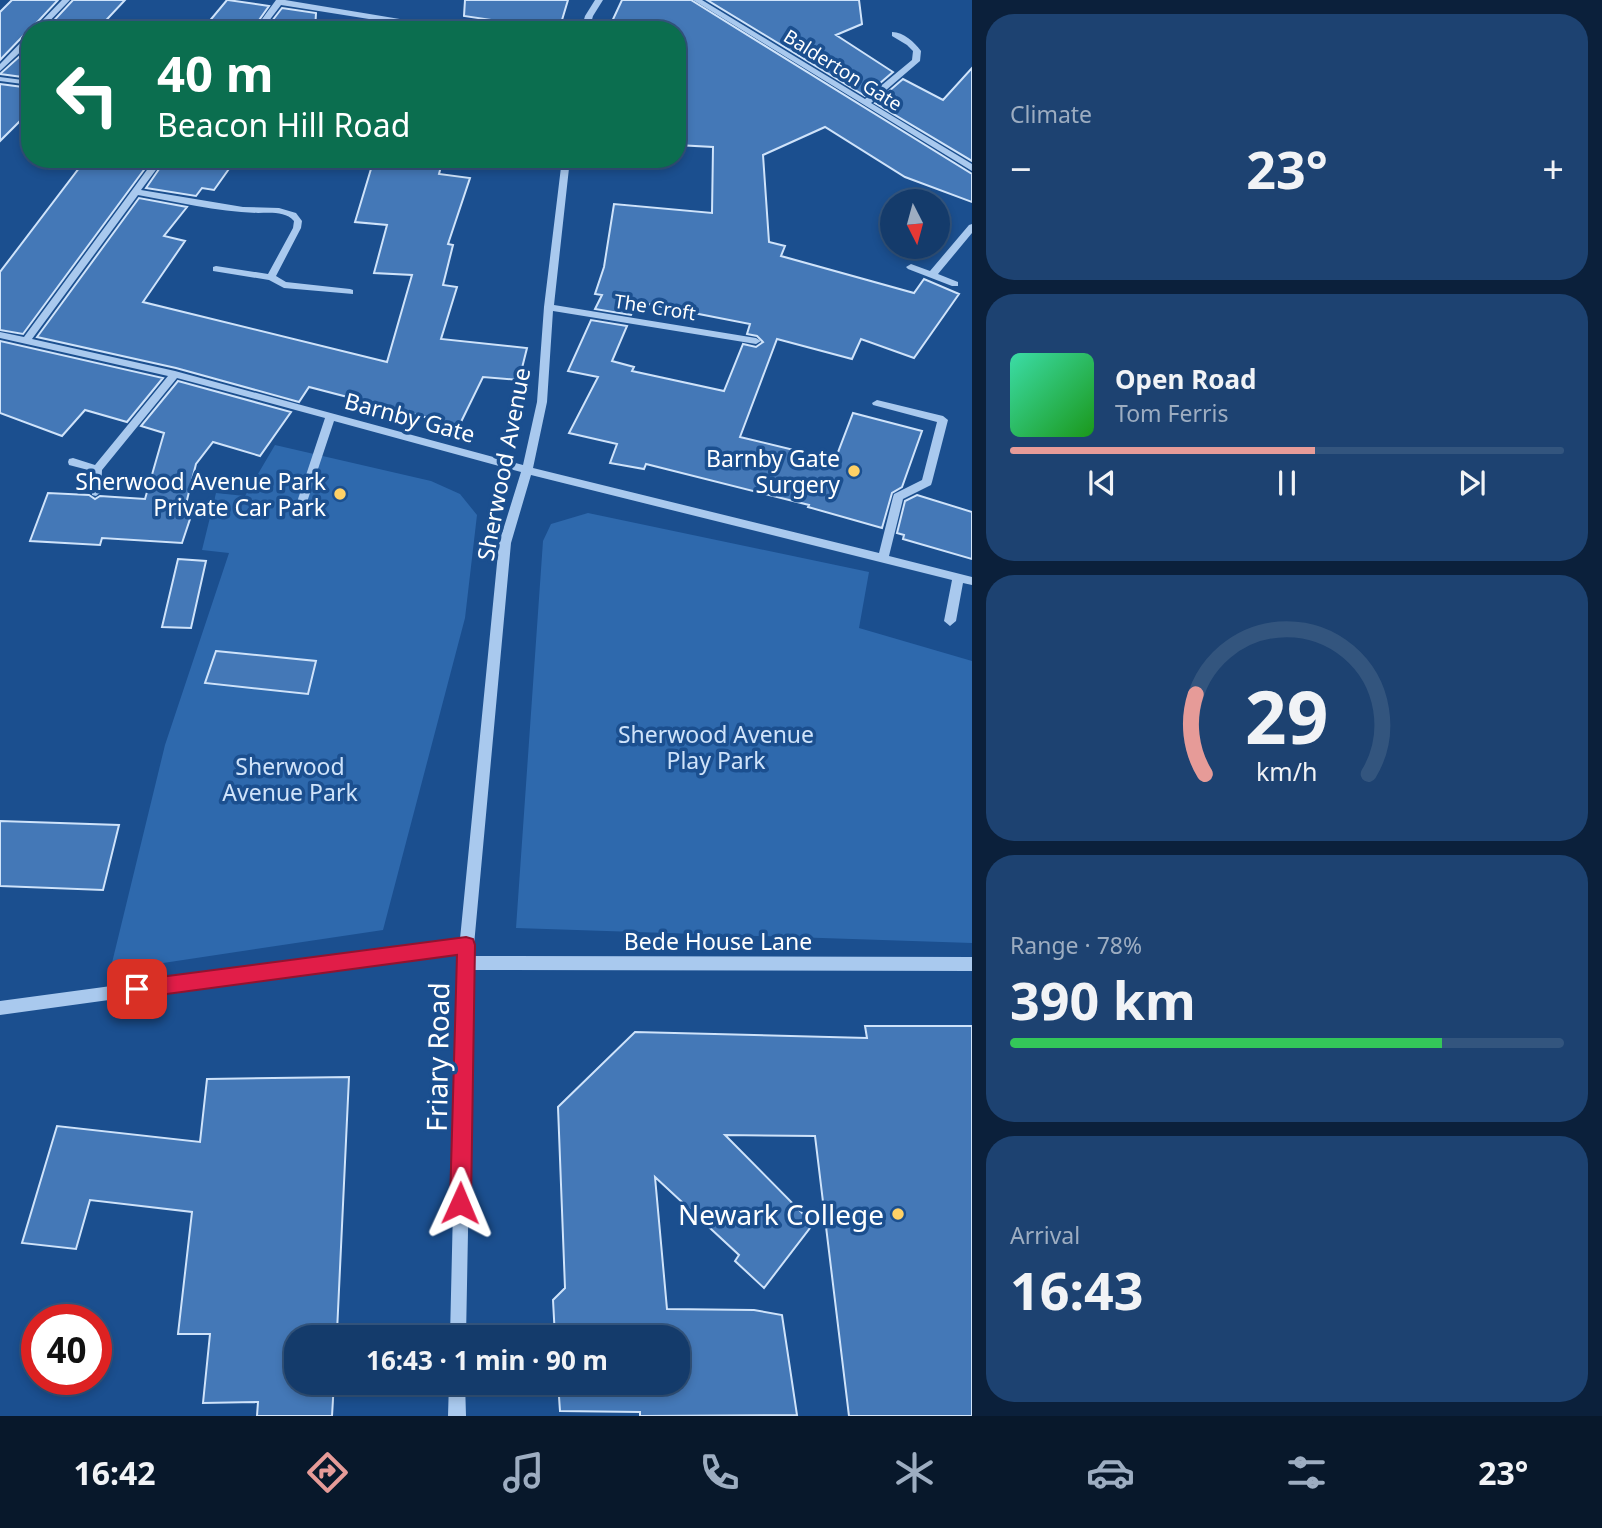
<!DOCTYPE html>
<meta charset="utf-8">
<style>
body{margin:0;font-family:"Noto Sans",sans-serif;background:#1d4271;color:#f1f3f6;height:100vh;display:flex;flex-direction:column;font-size:26px;white-space:nowrap}
*{box-sizing:border-box;margin:0}
p{font-size:23px;color:#9dadc1}
.icon{flex:none;width:38px;height:38px;fill:none;stroke:currentColor;stroke-width:2;stroke-linecap:round;stroke-linejoin:round}
.map{position:relative;flex:1;overflow:hidden}
.side{display:flex;flex-direction:column;gap:14px;padding:14px;background:#0b203b;width:630px}
.side>*{flex:none}
.top-card{position:absolute;left:21px;top:21px;width:665px;height:147px;border-radius:28px;box-shadow:0 4px 10px #0003,0 0 0 2px #33557e;background:#0b6e4f;color:#fff;overflow:hidden}
.needle{width:46px;rotate:174deg}
.controls{position:absolute;left:880px;top:189px;display:grid;gap:14px}
.controls a{display:grid;place-items:center;width:70px;height:70px;border-radius:50%;background:#143b6b;box-shadow:0 4px 10px #0003,0 0 0 2px #33557e;font-size:35px}
.speed{position:absolute;left:21px;top:1304px;display:flex;gap:14px;font-size:35px;font-weight:700;text-align:center}
.speed>*{display:grid;place-content:center;width:91px;height:91px;border-radius:50%;background:#143b6b;box-shadow:0 4px 10px #0003,0 0 0 2px #33557e;line-height:1}
.speed .limit{border:10px solid #d22;background:#fff;color:#111}
.pin{position:absolute;display:grid;place-items:center;width:60px;height:60px;color:#fff;margin:-30px;border-radius:14px;box-shadow:0 4px 10px #0006}
.me{position:absolute;width:77px;margin:-38px;rotate:1deg;stroke-linejoin:round;filter:drop-shadow(0 0 5px #0008)}
.turn{display:flex;align-items:center;gap:24px;height:147px;padding:0 21px;font-size:32px}
.turn .icon{width:91px;height:91px;stroke-width:2.5}
.turn b{display:block;font-size:49px;line-height:60px}
.big{font-size:52px;font-weight:700;line-height:1.1}
.side .tile{flex:1;display:flex;flex-direction:column;justify-content:center;gap:10px;min-width:0;padding:0 24px;border-radius:28px;background:#1d4271}
.side .dial{align-items:center;gap:0}
.dial svg{height:182px;overflow:visible;fill:none;stroke:#33557e;stroke-width:7;stroke-linecap:round;text-anchor:middle}
.dial text{fill:#f1f3f6;stroke:none}
.song{display:flex;align-items:center;gap:21px}
.cover{width:84px;height:84px;border-radius:10px;background:linear-gradient(135deg,hsl(160 70% 55%),hsl(120 70% 35%))}
.played{height:7px;border-radius:4px;background:linear-gradient(90deg,#e69b98 55%,#33557e 55%)}
.keys{display:flex;justify-content:space-around;direction:ltr}
.heat{display:flex;justify-content:space-between;align-items:center;font-size:38px;direction:ltr}
.charge{height:10px;border-radius:5px;background:linear-gradient(90deg,#34c759 78%,#33557e 0)}
.trip{position:absolute;left:284px;top:1325px;width:406px;height:70px;border-radius:28px;background:#143b6b;box-shadow:0 4px 10px #0003,0 0 0 2px #33557e;font-weight:700;line-height:70px;text-align:center}
.dock{display:flex;height:112px;justify-content:space-around;align-items:center;background:#08182b;color:#9dadc1}
.dock .icon{width:49px;height:49px}
.dock .on{color:#e69b98}
.dock b{font-size:32px;color:#f1f3f6}
main{display:flex;flex:1;min-height:0}
.map>svg:first-child{display:block}
.green{fill:#2e69ad}
.building{fill:#4478b7;stroke:#cfe3fa;stroke-width:2}
.lines{fill:none;stroke-linecap:round;stroke-linejoin:round}
.minor{fill:#a9c9ee;fill-rule:evenodd}
.route{fill:#e11d48;stroke:#92132f;stroke-width:2}
.poi-dot{fill:#ffd166;stroke:#1b4f8f;stroke-width:2.5}
.labels{text-anchor:middle;dominant-baseline:central;stroke-width:7;stroke-linejoin:round;paint-order:stroke}
.far-street-label{font-size:19px;fill:#fff;stroke:#1b4f8f}
.street-label{font-size:23px;fill:#fff;stroke:#1b4f8f}
.poi-label{font-size:23px;fill:#fff;stroke:#1b4f8f;text-anchor:end}
.park-label{font-size:23px;fill:#cfe3fa;stroke:#1b4f8f}
.near-street-label{font-size:28px;fill:#fff;stroke:#1b4f8f}
.near-poi-label{font-size:28px;fill:#fff;stroke:#1b4f8f;text-anchor:end}
</style>
<main>
<div class="map">
<svg width="972" height="1416" viewBox="0 0 972 1416">
<rect width="100%" height="100%" fill="#1b4f8f"/>
<path class="green" d="M275 445 431 481 460 494 477 515 465 618 383 930 110 971 165 745 229 553 202 550 216 493 245 496Z
M588 513 869 572 859 628 972 661V943L516 928 543 541 551 524Z"/>
<path class="building" d="M12 0H58L30 30V33L25 34 0 60V12Z
M73 0H125L97 30H45Z
M227 0H228L269 6 252 30H202Z
M465 0H568L559 30 464 16Z
M622 0H691L972 174V202L905 177 825 127 763 155 769 242 785 246 781 256 914 293 924 279 959 294 914 358 861 339 852 359 777 339 740 437 835 460 853 413 922 431 902 487 892 493 882 528 808 507 809 505 646 464 644 469 610 463 617 444 569 433 598 377 568 371 591 320 627 326 612 361 634 367 632 371 724 391 743 344 756 347 763 342 757 336 747 334 750 324 637 302 631 315 595 309 602 295 595 294 604 267 614 204 712 213 713 147 677 145V30H608Z
M707 0H859L862 24 836 35 893 72 865 96Z
M282 8 316 13 315 30H265Z
M30 47V78L0 74Z
M972 68V161L875 103 903 79 943 100Z
M0 84 30 88V111L0 141Z
M86 159H152L23 334 0 330V272Z
M166 159H236L214 190 202 188 196 196 146 188Z
M374 159H443L439 174 470 178 448 244 453 245 443 285 457 287 441 339 527 348 519 380 483 377 459 426 309 387 299 402 176 368 37 337 139 198 187 207 164 236 185 241 143 302 387 362 412 275 374 273 387 225 355 222Z
M0 341 163 378 127 422 85 410 62 436 0 413Z
M178 381 291 412 260 456 213 442 196 464 184 512 192 513 182 543 102 538 100 545 30 541 48 493 89 495 95 499 100 496 145 499 164 433 141 426Z
M917 495 972 512V559L903 539 904 535 897 533 905 501Z
M178 559 206 561 191 628 162 627Z
M216 651 316 661 308 694 205 683Z
M0 821 119 825 103 890 0 886Z
M865 1026H972V1416H849L815 1136 725 1135 813 1224 764 1288 735 1261 739 1255 655 1177 667 1309 754 1310 782 1315 797 1415 640 1416V1412L560 1411 558 1382H677V1337H555L553 1300 565 1288 558 1107 635 1032 867 1038Z
M349 1077 337 1332 336 1337H296V1382H334L332 1416H257L258 1402 203 1403 210 1334H178L192 1212 90 1200 76 1249 22 1243 57 1126 200 1142 207 1079Z"/>
<g class="lines">
<path class="minor" d="M62 0H70L41 30H33Z
M276 0H285L448 27 452 29 438 30 281 5 262 30H254Z
M595 0H603L593 16 589 30H581L585 16Z
M693 0H702L865 99 912 60 913 51 907 45 892 36V32C904 32 914 42 921 51L920 61 871 103 972 164V171Z
M27 36H30V43L0 71V64Z
M0 77 30 81V85L0 81Z
M155 159H164L141 190 243 207 279 208 296 213 302 221 301 228 276 276 286 282 350 289 353 290V294L284 288 269 280 213 271V267L216 266 268 274 293 228 294 221C285 211 270 213 258 213 218 212 177 202 138 195L32 339 175 371 523 465 537 402 544 307 562 159H570L554 305 756 338 761 341 756 344 553 311 547 402 533 468 879 553 893 497 894 494 922 480 937 422 873 405 872 403 877 400 943 416 948 420 932 482 931 485 903 499 889 556 972 577V585L963 583 956 621 950 626 944 621 952 580 531 475 511 543 473 956 972 957V971L473 970 466 1337H450L459 952 0 1015V1001L460 939 499 543 521 472 334 421 305 508 300 512 295 508 325 418 177 378 102 470 101 492 96 496 92 495V471L69 465 68 462 69 459 73 458 95 465 168 376 0 338V332L24 337Z
M972 224V233L938 274 958 282V286H952L908 269 906 267 911 264 930 271 969 225Z
M449 1382H465L466 1416H448Z"/>
</g>
<path class="route" d="M466 937 473 939 475 945 471 1203 468 1211 460 1214 453 1211 450 1203 457 955 137 998 131 995 128 989 131 983 137 980Z"/>
<g class="poi-dot">
<circle cx="854" cy="471" r="7"/>
<circle cx="340" cy="494" r="7"/>
<circle cx="898" cy="1214" r="7"/>
</g>
<g class="labels">
<g class="far-street-label">
<text transform="translate(843 70) rotate(32)">Balderton Gate</text>
<text transform="translate(655 307) rotate(9)">The Croft</text>
</g>
<g class="street-label">
<text transform="translate(410 417) rotate(15)">Barnby Gate</text>
<text transform="translate(503 464) rotate(-79)">Sherwood Avenue</text>
<text x="718" y="941">Bede House Lane</text>
</g>
<g class="poi-label">
<text x="840" y="458">Barnby Gate<tspan x="840" dy="26">Surgery</tspan></text>
<text x="326" y="481">Sherwood Avenue Park<tspan x="326" dy="26">Private Car Park</tspan></text>
</g>
<g class="park-label">
<text x="716" y="734">Sherwood Avenue<tspan x="716" dy="26">Play Park</tspan></text>
<text x="290" y="766">Sherwood<tspan x="290" dy="26">Avenue Park</tspan></text>
</g>
<g class="near-street-label">
<text transform="translate(437 1057) rotate(-89)">Friary Road</text>
</g>
<g class="near-poi-label">
<text x="884" y="1214">Newark College</text>
</g>
</g>
</svg>
<div class="controls">
<a><svg class="needle" viewBox="-14 -14 28 28"><path d="M0-13l5 13h-10z" fill="#e53935"/><path d="M0 13l5-13h-10z" fill="#9dadc1"/></svg></a>
</div>
<div class="speed"><div class="limit">40</div></div>
<div class="pin" style="left:137px;top:989px;background:#d93025"><svg class="icon" aria-label="arrive" viewBox="0 0 24 24"><path d="M6 21V4h12l-3 4 3 4H6"/></svg></div>
<svg class="me" style="left:460px;top:1203px" viewBox="-20 -20 40 40"><path d="M0-17L14 15 0 8-14 15z" fill="#e11d48" stroke="#fff" stroke-width="4"/></svg>
<div class="trip">16:43 · 1 min · 90 m</div>
<div class="top-card">
<div class="turn"><svg class="icon" aria-label="left" viewBox="0 0 24 24"><path d="M17 20v-9H6M10 6l-5 5 5 5"/></svg><div><b>40 m</b>Beacon Hill Road</div></div>
</div>
</div>
<section class="side">
<div class="tile"><p>Climate</p>
<div class="heat"><a>−</a><b class="big">23°</b><a>+</a></div>
</div>
<div class="tile">
<div class="song"><i class="cover"></i><div><b>Open Road</b><p>Tom Ferris</p></div></div>
<div class="played"></div>
<div class="keys"><svg class="icon" aria-label="previous" viewBox="0 0 24 24"><path d="M18 5L8 12l10 7zM5 5v14"/></svg><svg class="icon" aria-label="pause" viewBox="0 0 24 24"><path d="M8 5v14M16 5v14"/></svg><svg class="icon" aria-label="next" viewBox="0 0 24 24"><path d="M6 5l10 7-10 7zM19 5v14"/></svg></div>
</div>
<div class="tile dial"><svg viewBox="0 0 100 80">
<path d="M14 69A42 42 0 1 1 86 69"/>
<path d="M14 69A42 42 0 0 1 10 34" stroke="#e69b98"/>
<text x="50" y="56" font-size="32" font-weight="700">29</text>
<text x="50" y="72" font-size="11">km/h</text>
</svg></div>
<div class="tile"><p>Range · 78%</p><b class="big">390 km</b><div class="charge"></div></div>
<div class="tile"><p>Arrival</p><b class="big">16:43</b></div>
</section>
</main>
<nav class="dock">
<b>16:42</b>
<svg class="icon on" aria-label="directions" viewBox="0 0 24 24"><path d="M12 3l9 9-9 9-9-9zM9 14v-3h6M13 9l2 2-2 2"/></svg>
<svg class="icon" aria-label="music" viewBox="0 0 24 24"><path d="M9 18V5l10-2v13"/><circle cx="6" cy="18" r="3"/><circle cx="16" cy="16" r="3"/></svg>
<svg class="icon" aria-label="phone" viewBox="0 0 24 24"><path d="M5 4h4l2 5-3 2q2 4 5 5l2-3 5 2v4C11 20 4 13 5 4z"/></svg>
<svg class="icon" aria-label="climate" viewBox="0 0 24 24"><path d="M12 3v18M4 7l16 10M4 17L20 7"/></svg>
<svg class="icon" aria-label="car" viewBox="0 0 24 24"><path d="M5 17H2v-5l4-1 3-4h7l3 4 3 1v5h-3M9 17h6M6 11h13"/><circle cx="7" cy="17" r="2"/><circle cx="17" cy="17" r="2"/></svg>
<svg class="icon" aria-label="filters" viewBox="0 0 24 24"><path d="M4 7h16M4 17h16"/><circle cx="9" cy="7" r="2"/><circle cx="15" cy="17" r="2"/></svg>
<b>23°</b>
</nav>
